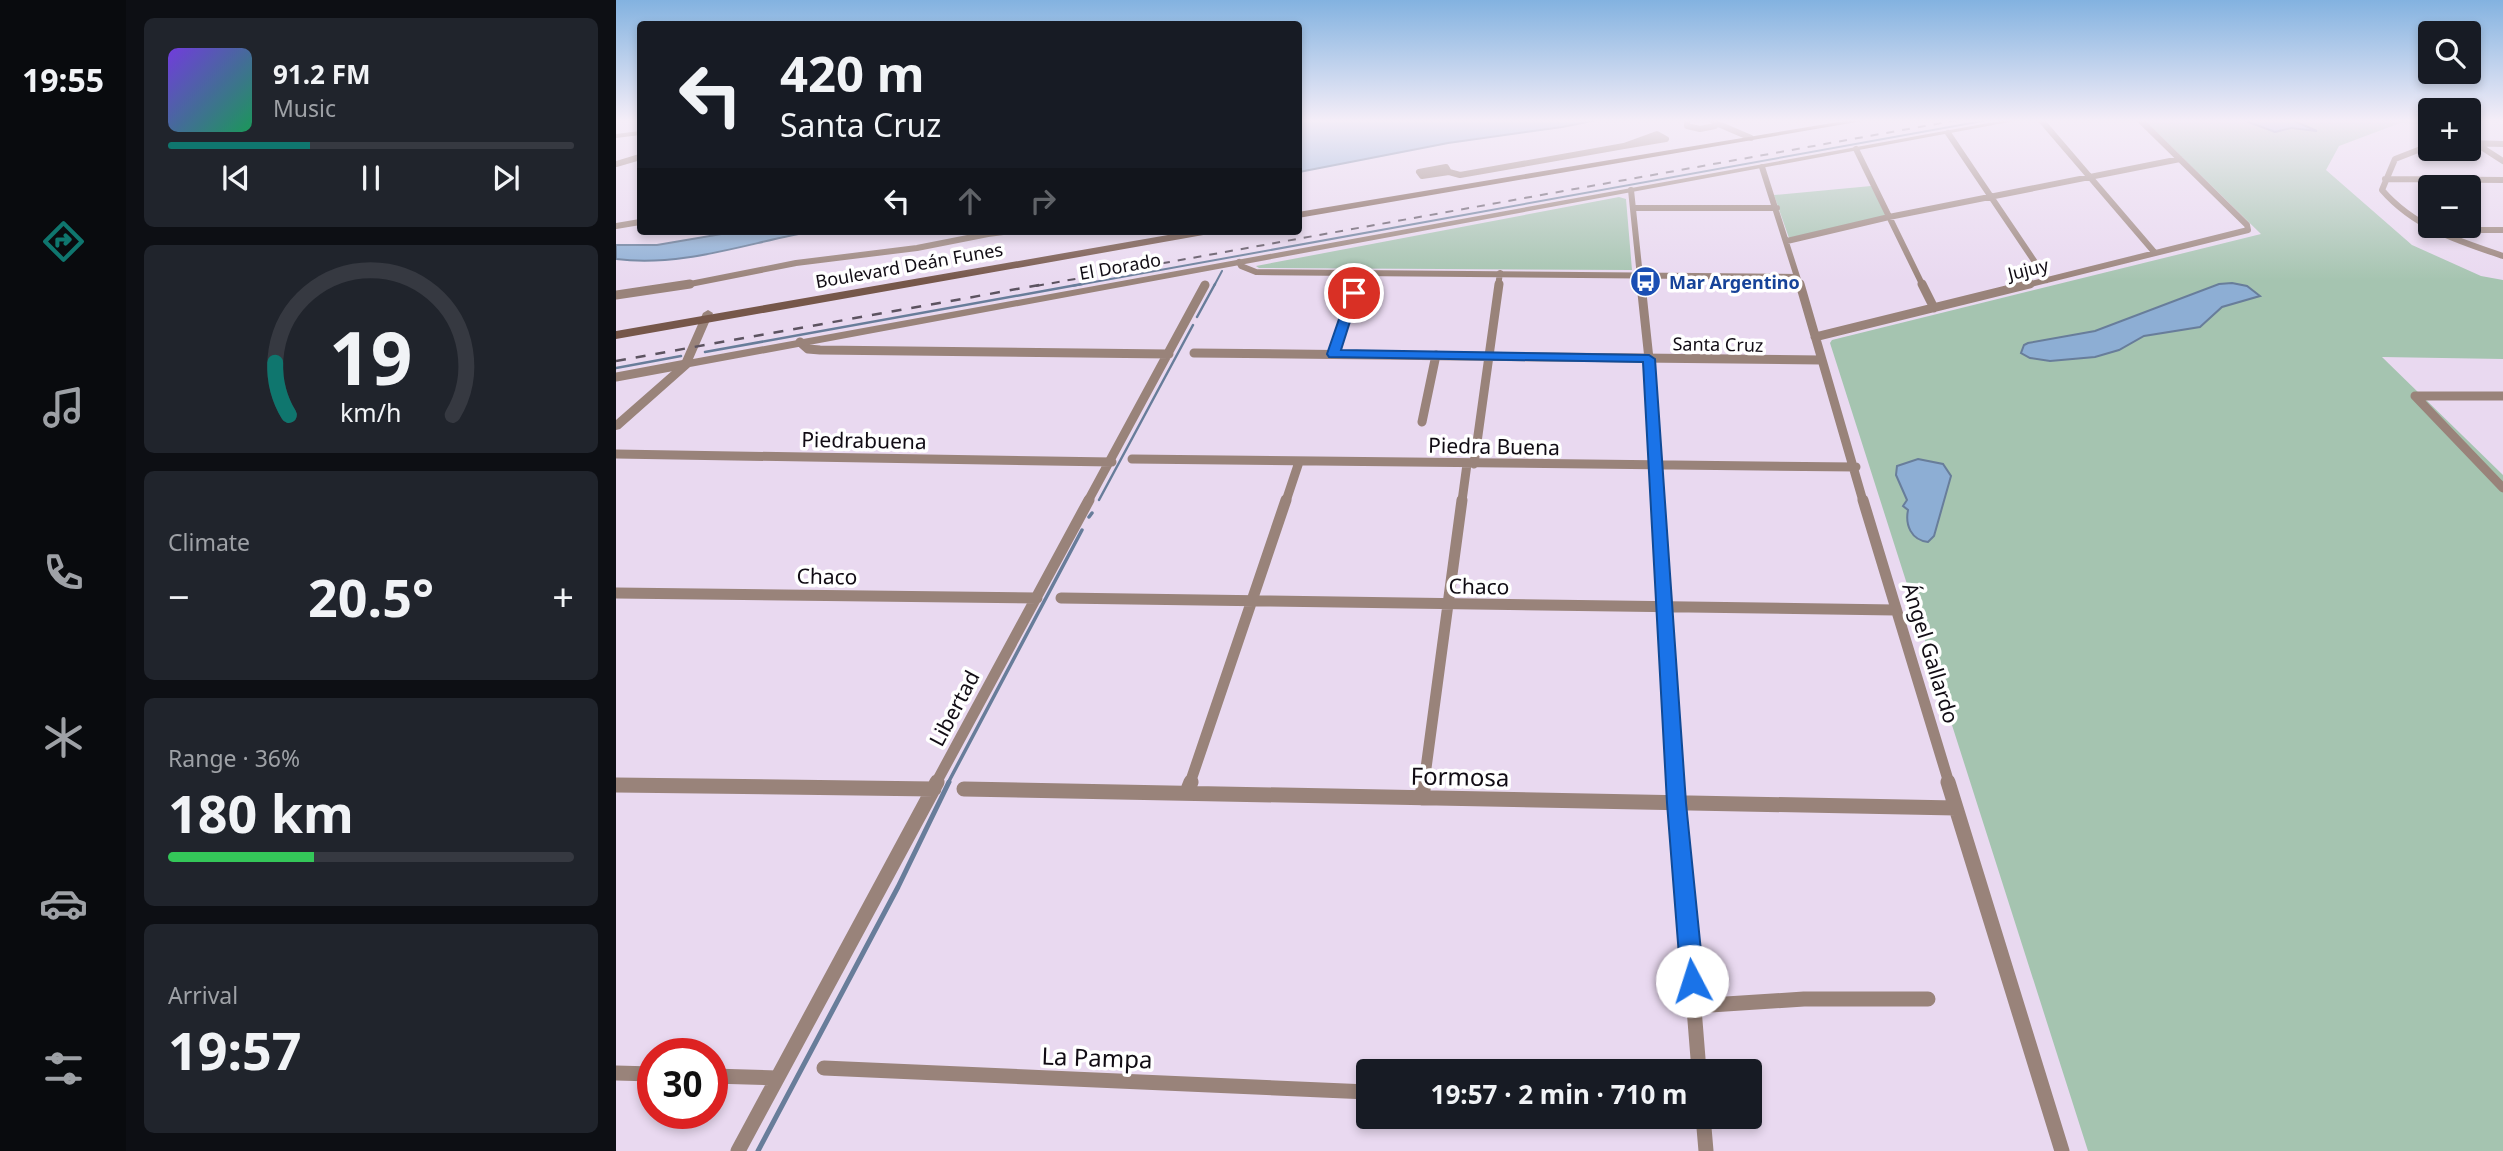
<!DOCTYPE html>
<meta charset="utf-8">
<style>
body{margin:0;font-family:"Noto Sans",sans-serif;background:#20242c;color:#f1f3f6;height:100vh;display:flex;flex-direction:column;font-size:26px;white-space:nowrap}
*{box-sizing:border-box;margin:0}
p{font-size:23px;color:#9ea1a6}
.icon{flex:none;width:38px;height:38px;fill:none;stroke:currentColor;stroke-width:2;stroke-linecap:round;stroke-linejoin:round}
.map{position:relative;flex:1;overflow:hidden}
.sheet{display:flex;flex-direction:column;gap:18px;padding:18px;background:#0d0f14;width:490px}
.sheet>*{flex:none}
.banner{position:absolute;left:21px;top:21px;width:665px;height:214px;border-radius:7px;box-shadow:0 4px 10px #0003;background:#171b24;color:#f1f3f6;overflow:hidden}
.tools{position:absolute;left:1802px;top:21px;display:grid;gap:14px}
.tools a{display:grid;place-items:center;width:63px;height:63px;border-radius:7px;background:#171b24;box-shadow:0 4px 10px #0003;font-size:35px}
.speed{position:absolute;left:21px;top:1038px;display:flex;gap:14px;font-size:35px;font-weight:700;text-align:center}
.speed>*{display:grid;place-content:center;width:91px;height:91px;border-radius:50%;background:#171b24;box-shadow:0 4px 10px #0003;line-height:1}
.speed .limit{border:10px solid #d22;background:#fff;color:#111}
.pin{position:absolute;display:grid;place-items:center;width:60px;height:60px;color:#fff;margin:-30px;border:4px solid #fff;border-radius:50%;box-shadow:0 2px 7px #0007}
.me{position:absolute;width:77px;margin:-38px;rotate:355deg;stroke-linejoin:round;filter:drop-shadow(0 0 5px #0008)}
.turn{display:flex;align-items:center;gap:24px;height:147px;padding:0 28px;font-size:32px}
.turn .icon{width:91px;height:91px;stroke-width:2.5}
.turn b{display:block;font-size:49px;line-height:60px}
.lanes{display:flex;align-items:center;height:66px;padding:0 28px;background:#0003;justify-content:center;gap:35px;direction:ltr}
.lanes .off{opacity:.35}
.big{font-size:52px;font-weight:700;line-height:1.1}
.sheet .tile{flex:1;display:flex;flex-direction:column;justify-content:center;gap:10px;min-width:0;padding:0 24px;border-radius:10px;background:#20242c}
.sheet .dial{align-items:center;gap:0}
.dial svg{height:182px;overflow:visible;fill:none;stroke:#363941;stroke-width:7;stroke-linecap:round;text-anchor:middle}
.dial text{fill:#f1f3f6;stroke:none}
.song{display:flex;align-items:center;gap:21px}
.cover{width:84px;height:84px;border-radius:10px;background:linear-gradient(135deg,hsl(260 70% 55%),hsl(150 70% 35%))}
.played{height:7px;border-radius:4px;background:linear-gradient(90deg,#0f766e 35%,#363941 35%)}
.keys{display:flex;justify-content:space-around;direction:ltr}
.heat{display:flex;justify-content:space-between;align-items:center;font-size:38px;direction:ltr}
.charge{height:10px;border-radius:5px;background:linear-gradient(90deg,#34c759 36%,#363941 0)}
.trip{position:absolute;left:740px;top:1059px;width:406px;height:70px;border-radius:7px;background:#171b24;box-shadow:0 4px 10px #0003;font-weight:700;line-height:70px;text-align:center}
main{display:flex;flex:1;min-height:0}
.dock{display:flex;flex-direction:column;width:126px;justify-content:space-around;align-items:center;background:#090b0e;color:#9ea1a6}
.dock .icon{width:49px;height:49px}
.dock .selected{color:#0f766e}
.dock b{font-size:32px;color:#f1f3f6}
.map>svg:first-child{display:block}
.green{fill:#a5c4b0}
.water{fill:#8daed4;stroke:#687d9a;stroke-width:2}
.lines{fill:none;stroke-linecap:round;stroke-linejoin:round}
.stream-far3{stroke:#687d9a;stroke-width:2}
.stream-far2{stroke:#687d9a;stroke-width:2.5}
.stream-far1{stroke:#687d9a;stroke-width:3.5}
.stream{stroke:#687d9a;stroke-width:5}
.minor-far3{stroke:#99837a;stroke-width:6}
.minor-far2{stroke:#99837a;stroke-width:9}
.minor-far1{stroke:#99837a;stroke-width:11}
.minor{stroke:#99837a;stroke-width:15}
.tertiary{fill:#99837a;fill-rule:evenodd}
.secondary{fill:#76574a;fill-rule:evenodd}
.rail-far1{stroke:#5c5360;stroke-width:2;stroke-dasharray:8 8;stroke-linecap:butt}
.rail{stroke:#5c5360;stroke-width:2.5;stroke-dasharray:10 10;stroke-linecap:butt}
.route{fill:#1a73e8;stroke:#114b97;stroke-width:2}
.labels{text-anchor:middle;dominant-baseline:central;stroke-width:7;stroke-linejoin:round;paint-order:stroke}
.far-street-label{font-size:18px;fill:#110c14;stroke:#fff}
.far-transit-label{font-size:18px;font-weight:bold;fill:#164399;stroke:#fff;text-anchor:start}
.street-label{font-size:21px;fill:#110c14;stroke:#fff}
.near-street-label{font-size:24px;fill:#110c14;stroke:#fff}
</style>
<main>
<nav class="dock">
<b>19:55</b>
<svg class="icon selected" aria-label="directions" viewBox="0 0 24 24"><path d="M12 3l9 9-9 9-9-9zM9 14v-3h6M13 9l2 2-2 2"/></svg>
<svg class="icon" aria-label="music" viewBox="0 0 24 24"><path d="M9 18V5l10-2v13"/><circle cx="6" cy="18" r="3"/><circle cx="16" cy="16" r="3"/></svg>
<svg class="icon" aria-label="phone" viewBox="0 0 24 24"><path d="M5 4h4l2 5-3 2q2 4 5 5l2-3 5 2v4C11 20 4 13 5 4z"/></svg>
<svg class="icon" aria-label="climate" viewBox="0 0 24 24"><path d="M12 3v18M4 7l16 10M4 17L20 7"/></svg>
<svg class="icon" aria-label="car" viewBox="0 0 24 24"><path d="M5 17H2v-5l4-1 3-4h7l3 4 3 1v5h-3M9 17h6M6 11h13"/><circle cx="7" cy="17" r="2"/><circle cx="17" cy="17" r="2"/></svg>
<svg class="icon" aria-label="filters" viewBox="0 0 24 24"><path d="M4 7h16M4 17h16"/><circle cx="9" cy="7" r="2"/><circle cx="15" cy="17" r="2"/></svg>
</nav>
<section class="sheet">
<div class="tile">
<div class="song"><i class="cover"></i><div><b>91.2 FM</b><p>Music</p></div></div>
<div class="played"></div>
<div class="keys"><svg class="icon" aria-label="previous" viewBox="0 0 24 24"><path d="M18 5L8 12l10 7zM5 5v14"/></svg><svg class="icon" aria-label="pause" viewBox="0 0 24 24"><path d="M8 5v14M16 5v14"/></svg><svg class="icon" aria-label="next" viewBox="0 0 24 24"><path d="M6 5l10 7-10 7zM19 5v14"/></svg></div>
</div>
<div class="tile dial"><svg viewBox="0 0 100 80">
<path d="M14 69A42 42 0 1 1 86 69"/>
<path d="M14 69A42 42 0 0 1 8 46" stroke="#0f766e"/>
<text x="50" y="56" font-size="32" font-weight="700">19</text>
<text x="50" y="72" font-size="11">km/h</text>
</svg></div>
<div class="tile"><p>Climate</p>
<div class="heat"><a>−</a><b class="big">20.5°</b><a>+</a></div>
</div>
<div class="tile"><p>Range · 36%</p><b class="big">180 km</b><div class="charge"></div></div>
<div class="tile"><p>Arrival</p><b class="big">19:57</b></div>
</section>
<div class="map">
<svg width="1887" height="1151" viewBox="0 0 1887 1151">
<rect width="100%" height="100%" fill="#e9d9f0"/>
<path class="green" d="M1528 120H1815V124L1784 123 1723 146 1710 170 1796 245 1865 276 1887 280V359L1766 357 1887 475V1151H1472L1214 343 1216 340 1645 234Z
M1255 186 1271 216 1173 238 1158 195Z
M1003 197 1010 199 1016 270 643 268 640 266Z"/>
<path class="water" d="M683 120H981L946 127 832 143 683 172Z
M1627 120H1676L1701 131 1675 128 1659 132Z
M123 231H198C134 242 66 268 0 259V245H41Z
M1616 283 1631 286 1644 296 1606 307 1584 327 1528 336 1503 350 1479 357 1434 361 1414 358 1405 353 1408 345 1412 343 1479 331 1603 284Z
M1302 459 1327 464 1335 476 1318 536 1312 542C1295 540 1289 525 1292 510L1287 506 1291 500 1280 475 1281 466Z"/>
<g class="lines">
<path class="stream-far3" d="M456 286 1372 120
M598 286 606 271"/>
<path class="stream-far2" d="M581 317 599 284
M89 352 466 284
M0 368 65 356
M483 500 577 325"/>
<path class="stream-far1" d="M473 517 476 513
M332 783 466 530"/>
<path class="stream" d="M142 1151 282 887 333 782"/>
<path class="minor-far3" d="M1071 120V126L1084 129 1099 126 1100 123 1096 120
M1425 120 1539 253
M1100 123 1135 138
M1332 133 1431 280
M1041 134 1050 139 1008 146Z
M1853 143 1887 144
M1859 143 1887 161
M1815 145 1779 159 1766 190C1798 227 1842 241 1887 256
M1240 149 1307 286
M0 164 24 157
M830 167 833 172 806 176 803 172Z
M1146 167 1184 286
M833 172 844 175 1008 146
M1769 179 1887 180
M1015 190 1025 286
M1019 208H1161
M0 226 24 222
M1826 230H1887
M377 231 372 234 395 231
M1171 241 1273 217 1564 159
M623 262 625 266 640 272 1181 277
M64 286 180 263 301 248 372 234
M740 286 744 272
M882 286 884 273
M1407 286 1632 230 1631 225 1524 120"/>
<path class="minor-far2" d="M1025 284 1033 359 1042 501
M1184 284 1247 501
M1306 284 1318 308
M0 295 74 284
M1199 337 1414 284
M184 342 192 349 204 350 553 354
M578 353 1205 360
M717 354 740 284
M0 377 70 364
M1887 396H1799L1887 488
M806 422 820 355
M0 454 496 462
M516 459 1240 467
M858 464 883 284
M472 501 589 285
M670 501 683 462
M846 501 851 464"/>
<path class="minor-far1" d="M1042 500 1060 783
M1247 500 1333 783
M0 593 421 598
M445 598 1279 610
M320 783 473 500
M574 783 670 500
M808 783 846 500"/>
<path class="minor" d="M1060 782 1083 1071
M1332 782 1446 1151
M0 785 318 789
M348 789 1340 808
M571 792 575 782
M806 798 808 782
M1079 1006 1188 999H1312
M208 1068 752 1092
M0 1073 37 1074
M96 1076 161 1078
M1087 1116 1090 1151
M122 1151 321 782"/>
<path class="tertiary" d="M1389 120H1404L74 367 4 429 0 430V420L65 363 87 313 92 310 97 313 77 359Z
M24 131V135L0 138V134Z"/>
<path class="secondary" d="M1234 120H1252L682 218V212Z
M575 231H598L593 234 0 339V331Z"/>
<path class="rail-far1" d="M420 286 1342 120"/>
<path class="rail" d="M0 361 429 284"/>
</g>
<linearGradient id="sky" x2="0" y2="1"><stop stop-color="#83b2e0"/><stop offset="0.43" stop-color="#f5eef8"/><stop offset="1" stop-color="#f5eef8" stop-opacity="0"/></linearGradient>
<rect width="1887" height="281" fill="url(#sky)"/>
<path class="route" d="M738 289 743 293 725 350 1033 355 1039 359 1070 803 1088 981 1084 988 1076 992 1068 988 1065 981 1051 803 1027 362 713 357 711 354 732 293Z"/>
<defs>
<symbol id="bus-disc" viewBox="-11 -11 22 22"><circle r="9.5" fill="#1a4fb4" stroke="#fff"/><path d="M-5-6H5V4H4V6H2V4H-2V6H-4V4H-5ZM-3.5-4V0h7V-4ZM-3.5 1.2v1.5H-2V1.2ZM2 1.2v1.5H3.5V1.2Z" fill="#fff"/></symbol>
</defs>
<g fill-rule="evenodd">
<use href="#bus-disc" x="1012" y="264" width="35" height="35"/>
</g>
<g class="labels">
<g class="far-street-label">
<text transform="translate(293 265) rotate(-10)">Boulevard Deán Funes</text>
<text transform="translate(504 266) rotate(-10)">El Dorado</text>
<text transform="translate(1412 269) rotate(-14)">Jujuy</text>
<text transform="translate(1102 344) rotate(1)">Santa Cruz</text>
</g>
<g class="far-transit-label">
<text x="1053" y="282">Mar Argentino</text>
</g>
<g class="street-label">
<text transform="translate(248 440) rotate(1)">Piedrabuena</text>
<text transform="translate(878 446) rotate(1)">Piedra Buena</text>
<text transform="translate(211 576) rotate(1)">Chaco</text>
<text transform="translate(863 586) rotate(1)">Chaco</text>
<text transform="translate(1315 653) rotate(73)">Ángel Gallardo</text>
<text transform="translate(338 708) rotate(-62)">Libertad</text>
</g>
<g class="near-street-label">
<text transform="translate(844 776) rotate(1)">Formosa</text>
<text transform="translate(481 1057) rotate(2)">La Pampa</text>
</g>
</g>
</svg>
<div class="tools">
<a><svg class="icon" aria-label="search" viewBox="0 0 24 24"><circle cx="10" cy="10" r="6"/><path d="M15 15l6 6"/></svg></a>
<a>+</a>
<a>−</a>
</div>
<div class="speed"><div class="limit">30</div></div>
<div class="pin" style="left:738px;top:293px;background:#d93025"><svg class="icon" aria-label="arrive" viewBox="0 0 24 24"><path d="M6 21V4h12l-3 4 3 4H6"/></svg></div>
<svg class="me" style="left:1076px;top:981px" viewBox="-20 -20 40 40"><circle r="19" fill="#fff"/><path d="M0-13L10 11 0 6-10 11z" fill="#1a73e8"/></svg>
<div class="trip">19:57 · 2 min · 710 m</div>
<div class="banner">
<div class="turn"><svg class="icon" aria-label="left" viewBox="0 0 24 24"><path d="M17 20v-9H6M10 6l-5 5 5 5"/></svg><div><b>420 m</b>Santa Cruz</div></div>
<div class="lanes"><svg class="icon" aria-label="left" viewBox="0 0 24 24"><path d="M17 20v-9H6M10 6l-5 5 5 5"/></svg><svg class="icon off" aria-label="ahead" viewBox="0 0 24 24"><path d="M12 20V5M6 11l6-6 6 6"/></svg><svg class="icon off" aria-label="right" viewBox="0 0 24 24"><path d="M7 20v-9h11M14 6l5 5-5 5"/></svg></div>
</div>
</div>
</main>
